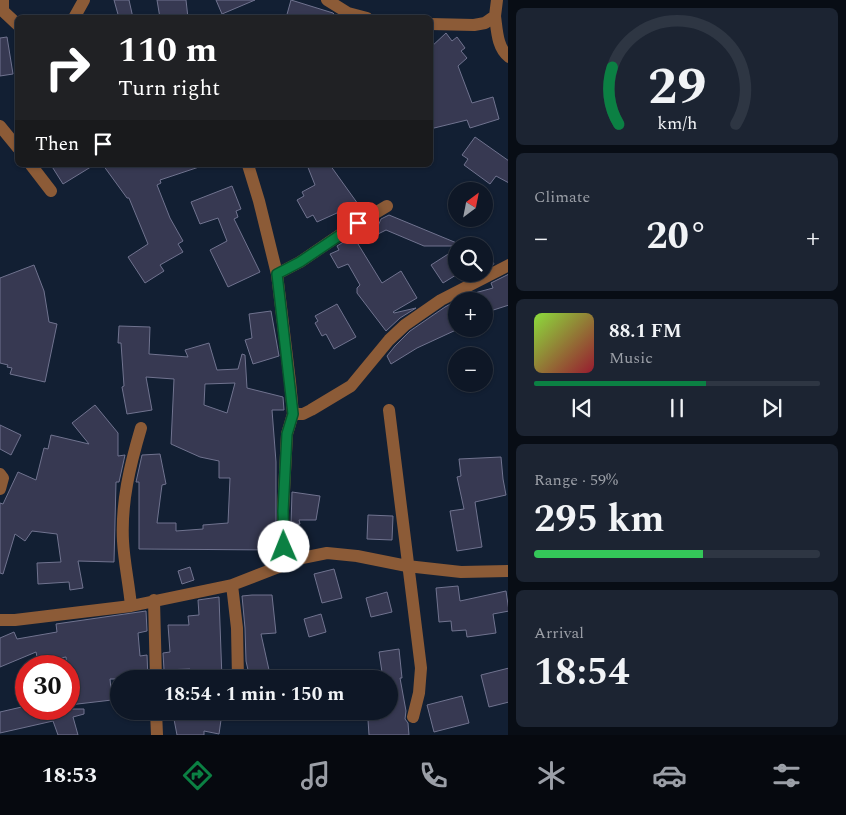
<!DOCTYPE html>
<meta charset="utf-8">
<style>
body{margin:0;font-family:Spectral,serif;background:#1c2432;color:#f1f3f6;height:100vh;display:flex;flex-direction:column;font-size:19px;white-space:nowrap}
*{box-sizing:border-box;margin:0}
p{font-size:16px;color:#9b9fa7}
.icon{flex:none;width:28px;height:28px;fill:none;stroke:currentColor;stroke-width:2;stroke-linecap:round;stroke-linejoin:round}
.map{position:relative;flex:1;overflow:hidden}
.panel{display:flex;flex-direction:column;gap:8px;padding:8px;background:#080d15;width:338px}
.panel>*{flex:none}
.top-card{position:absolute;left:15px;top:15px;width:418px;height:152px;border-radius:8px;box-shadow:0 1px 4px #0004,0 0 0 1px #2e3643;background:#202124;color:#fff;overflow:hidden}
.needle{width:32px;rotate:32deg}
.controls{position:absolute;left:448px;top:182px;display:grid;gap:10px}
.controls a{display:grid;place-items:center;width:45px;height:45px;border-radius:50%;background:#0e1726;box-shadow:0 1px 4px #0004,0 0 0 1px #2e3643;font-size:25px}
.speed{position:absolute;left:15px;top:655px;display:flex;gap:10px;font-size:25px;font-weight:700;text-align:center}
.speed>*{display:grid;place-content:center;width:65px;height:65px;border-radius:50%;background:#0e1726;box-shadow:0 1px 4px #0004,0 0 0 1px #2e3643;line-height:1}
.speed .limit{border:8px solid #d22;background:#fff;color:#111}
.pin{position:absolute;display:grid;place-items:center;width:42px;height:42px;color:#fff;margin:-21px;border-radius:10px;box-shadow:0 2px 8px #0006}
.me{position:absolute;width:55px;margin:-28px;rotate:359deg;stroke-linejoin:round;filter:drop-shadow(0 0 4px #0008)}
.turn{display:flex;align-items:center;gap:18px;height:105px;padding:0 20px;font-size:22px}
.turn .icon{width:65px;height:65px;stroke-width:2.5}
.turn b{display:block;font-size:35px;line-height:42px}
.then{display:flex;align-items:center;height:48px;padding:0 20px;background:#0003;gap:10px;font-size:19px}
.big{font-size:38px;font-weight:700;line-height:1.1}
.panel .widget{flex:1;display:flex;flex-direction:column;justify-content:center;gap:8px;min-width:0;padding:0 18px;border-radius:8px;background:#1c2432}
.panel .dial{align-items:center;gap:0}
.dial svg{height:130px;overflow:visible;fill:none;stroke:#2e3643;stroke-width:7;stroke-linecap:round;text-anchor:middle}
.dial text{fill:#f1f3f6;stroke:none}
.song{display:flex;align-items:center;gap:15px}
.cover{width:60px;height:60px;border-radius:8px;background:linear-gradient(135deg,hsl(90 70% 55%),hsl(350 70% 35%))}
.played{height:5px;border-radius:2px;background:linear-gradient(90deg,#0b8043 60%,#2e3643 60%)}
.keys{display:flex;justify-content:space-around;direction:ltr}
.heat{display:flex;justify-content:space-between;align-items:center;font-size:28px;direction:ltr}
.charge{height:8px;border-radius:4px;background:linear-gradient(90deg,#34c759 59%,#2e3643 0)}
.trip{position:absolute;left:110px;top:670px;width:288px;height:50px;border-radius:25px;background:#0e1726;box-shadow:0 1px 4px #0004,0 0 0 1px #2e3643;font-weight:700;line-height:50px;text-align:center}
.tabs{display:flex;height:80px;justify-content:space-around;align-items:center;background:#06090f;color:#9b9fa7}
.tabs .icon{width:35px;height:35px}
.tabs .on{color:#0b8043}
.tabs b{font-size:22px;color:#f1f3f6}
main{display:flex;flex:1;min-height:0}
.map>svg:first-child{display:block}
.building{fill:#373952;stroke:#70738f;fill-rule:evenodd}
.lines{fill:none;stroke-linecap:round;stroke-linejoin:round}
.minor{stroke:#8c5b37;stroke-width:12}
.route-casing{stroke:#07532c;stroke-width:12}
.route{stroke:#0b8043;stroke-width:9}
</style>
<main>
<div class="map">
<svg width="509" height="735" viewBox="0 0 509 735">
<rect width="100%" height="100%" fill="#121f33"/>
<path class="building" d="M114 0H129L133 18H119Z
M157 0H186L188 18H160Z
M216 0H255L222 14Z
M291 0 333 13 338 18H286Z
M446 33 452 41 457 37 465 48 461 51 467 58 458 66 472 103 493 97 499 119 470 128 467 120 430 129V48Z
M7 37 13 74 0 76V38Z
M475 137 509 161V183L496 176 490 184 464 165 468 159 462 155Z
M51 165H94L63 184Z
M103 165H198L199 167 160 180 161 183 157 185 170 218 183 241 178 244 183 252 160 265 164 271 145 283 128 257 148 244 129 198H127Z
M307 165H330L363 211 353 217 348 208 317 222 313 215 307 218 297 200 304 196 302 192 315 185Z
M232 186 241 209 236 211 238 217 234 219 260 272 228 287 210 250 227 241 218 218 200 224 191 202Z
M389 215 464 246H424L386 230 358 244 382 283 401 271 417 298 393 312 394 313 416 308 400 318 386 331 357 293V288L360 285 348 264 338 268 330 254 339 250 337 246 371 225 375 233 381 219Z
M456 249V275L443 283 431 265Z
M487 252 494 264 485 268 484 253Z
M34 265 44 291 49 322 57 324 45 382 10 374 12 368 7 367 8 365 0 363V278Z
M509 274V305L484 313V301H460L459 300 471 294 493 288 491 283Z
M456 301V330L417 348 391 364 387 356 395 346 410 331 445 307Z
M337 304 356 337 334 349 326 334 322 336 315 323 318 321 315 316Z
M271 311 279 356 253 364 245 340 252 338 249 314Z
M119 326 150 327 149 354 188 357 185 350 209 343 217 370 238 369 242 354 245 355 247 388 283 397 284 410H272L276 462V550L139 549V482H136L142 455 160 454 166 484 162 485 157 523H176V531L203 529V525L228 523 230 478H219V461L200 457 171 444 174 379 146 377 152 410 127 414 122 387 124 386 121 343H118ZM235 383 227 413 204 405 205 384Z
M95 405 118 433V456L125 455 119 482H116L114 562 78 561 83 588 70 590 69 582 38 584 37 563 61 562 57 534 32 531 25 541 15 534 3 574 0 573V503L3 504 18 472 36 480 44 448 48 449 51 435 89 444 72 423Z
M0 425 21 435 11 455 0 449Z
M501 457 503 479 506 495 475 502 482 547 457 551 450 511 464 509 457 477 461 476 459 459Z
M292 492 320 496 316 520H299L300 524 291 525Z
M368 515 393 516 392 540 367 539Z
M190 567 194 580 182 584 178 571Z
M334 569 342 598 322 603 314 574Z
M458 586 460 601 506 591 509 611 493 614 496 633 467 637 466 630 452 631 451 621 439 622 436 588Z
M387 592 392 612 371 617 366 598Z
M252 595H272L276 633 261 634 271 679H250L246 661 245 628 242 596Z
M219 597 222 679H191L190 669 164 670 163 653 170 652 168 625H189L188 616 199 615 198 600Z
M146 611 147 631 138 633 140 656 147 655 148 679H110L112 700 69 705V666H67L66 657 38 662 36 652 0 667V638L14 632 17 639 57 632 56 624Z
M321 614 326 632 309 637 304 619Z
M399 649 402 678H400L406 711 405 719 408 723 409 735H369L368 720 381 719 379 711H389V679H383L379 652Z
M509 668V702L489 707 481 675Z
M462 696 469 723 434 732 427 705Z
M26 706V709H84V714L73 717 78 735H58L53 721 0 733V712Z
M191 711H200L201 717 221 720 219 734 204 731V735H177L173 714Z"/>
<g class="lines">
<path class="minor" d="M3 0V11L18 25
M327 0 348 13 367 18
M495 16C497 30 497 48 509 57
M74 18 84 0
M430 24 474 25 485 23 495 16 497 0
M0 126 18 148
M31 165 51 191
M248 165 259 201 277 274 290 382 293 414 287 434 283 511 284 565
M277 274 300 262 347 230 387 206
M389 410 421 668 419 693 413 717
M293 414H303L311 410 351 386 389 340 405 325 441 300 509 265
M0 474 3 478 0 489
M232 585 237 628 238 679
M154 600 156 679
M131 606C129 584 124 562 123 541 121 502 130 465 141 428
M0 620H15L131 606 232 585 302 558 327 553 357 556 407 566 461 572 509 571
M156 711 157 735
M236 715V711"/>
</g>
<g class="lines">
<defs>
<path id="route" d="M284 547 283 511 287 434 293 414 277 274 300 262 358 223"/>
</defs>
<use href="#route" class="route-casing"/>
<use href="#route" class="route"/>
</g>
</svg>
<div class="controls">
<a><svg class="needle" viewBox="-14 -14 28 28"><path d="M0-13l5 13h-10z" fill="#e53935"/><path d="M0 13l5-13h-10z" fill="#9b9fa7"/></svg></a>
<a><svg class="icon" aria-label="search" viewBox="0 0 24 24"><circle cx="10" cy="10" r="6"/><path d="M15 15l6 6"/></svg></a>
<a>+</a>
<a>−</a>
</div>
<div class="speed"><div class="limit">30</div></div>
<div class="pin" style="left:358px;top:223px;background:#d93025"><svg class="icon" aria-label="arrive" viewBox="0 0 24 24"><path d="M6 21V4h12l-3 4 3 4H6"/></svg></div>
<svg class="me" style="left:284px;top:547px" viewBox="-20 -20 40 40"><circle r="19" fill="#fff"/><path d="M0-13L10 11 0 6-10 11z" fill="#0b8043"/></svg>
<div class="trip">18:54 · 1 min · 150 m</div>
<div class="top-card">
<div class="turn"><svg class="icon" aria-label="right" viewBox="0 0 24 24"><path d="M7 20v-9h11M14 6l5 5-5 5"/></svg><div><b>110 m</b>Turn right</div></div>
<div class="then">Then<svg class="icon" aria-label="arrive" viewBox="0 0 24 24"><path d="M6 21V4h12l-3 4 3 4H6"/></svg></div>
</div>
</div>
<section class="panel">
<div class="widget dial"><svg viewBox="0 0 100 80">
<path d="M14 69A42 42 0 1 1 86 69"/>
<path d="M14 69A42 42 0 0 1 10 34" stroke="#0b8043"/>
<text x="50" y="56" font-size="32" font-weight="700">29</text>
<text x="50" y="72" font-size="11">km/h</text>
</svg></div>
<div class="widget"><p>Climate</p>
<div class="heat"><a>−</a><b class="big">20°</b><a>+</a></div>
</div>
<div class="widget">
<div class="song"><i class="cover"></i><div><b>88.1 FM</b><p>Music</p></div></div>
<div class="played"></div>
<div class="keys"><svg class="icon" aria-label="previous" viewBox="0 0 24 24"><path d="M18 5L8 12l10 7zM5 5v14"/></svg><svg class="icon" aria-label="pause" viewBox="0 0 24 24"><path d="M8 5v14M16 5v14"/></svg><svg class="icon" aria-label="next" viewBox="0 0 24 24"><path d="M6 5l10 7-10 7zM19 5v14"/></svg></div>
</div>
<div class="widget"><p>Range · 59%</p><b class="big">295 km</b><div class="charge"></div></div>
<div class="widget"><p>Arrival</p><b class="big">18:54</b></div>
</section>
</main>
<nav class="tabs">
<b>18:53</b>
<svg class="icon on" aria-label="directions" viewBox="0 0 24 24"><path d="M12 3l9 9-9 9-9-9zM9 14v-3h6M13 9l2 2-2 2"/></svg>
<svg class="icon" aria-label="music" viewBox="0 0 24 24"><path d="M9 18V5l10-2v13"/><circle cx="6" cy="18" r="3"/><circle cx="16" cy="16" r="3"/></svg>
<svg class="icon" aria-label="phone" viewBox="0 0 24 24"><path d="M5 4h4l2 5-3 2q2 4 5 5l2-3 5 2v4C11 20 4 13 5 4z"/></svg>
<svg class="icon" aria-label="climate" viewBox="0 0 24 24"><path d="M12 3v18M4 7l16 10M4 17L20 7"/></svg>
<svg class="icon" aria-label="car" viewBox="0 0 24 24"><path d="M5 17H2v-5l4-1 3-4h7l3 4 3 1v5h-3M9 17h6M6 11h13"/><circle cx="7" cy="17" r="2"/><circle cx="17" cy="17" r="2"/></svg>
<svg class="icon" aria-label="filters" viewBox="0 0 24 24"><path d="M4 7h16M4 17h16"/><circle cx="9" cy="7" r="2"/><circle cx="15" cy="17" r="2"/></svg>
</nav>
